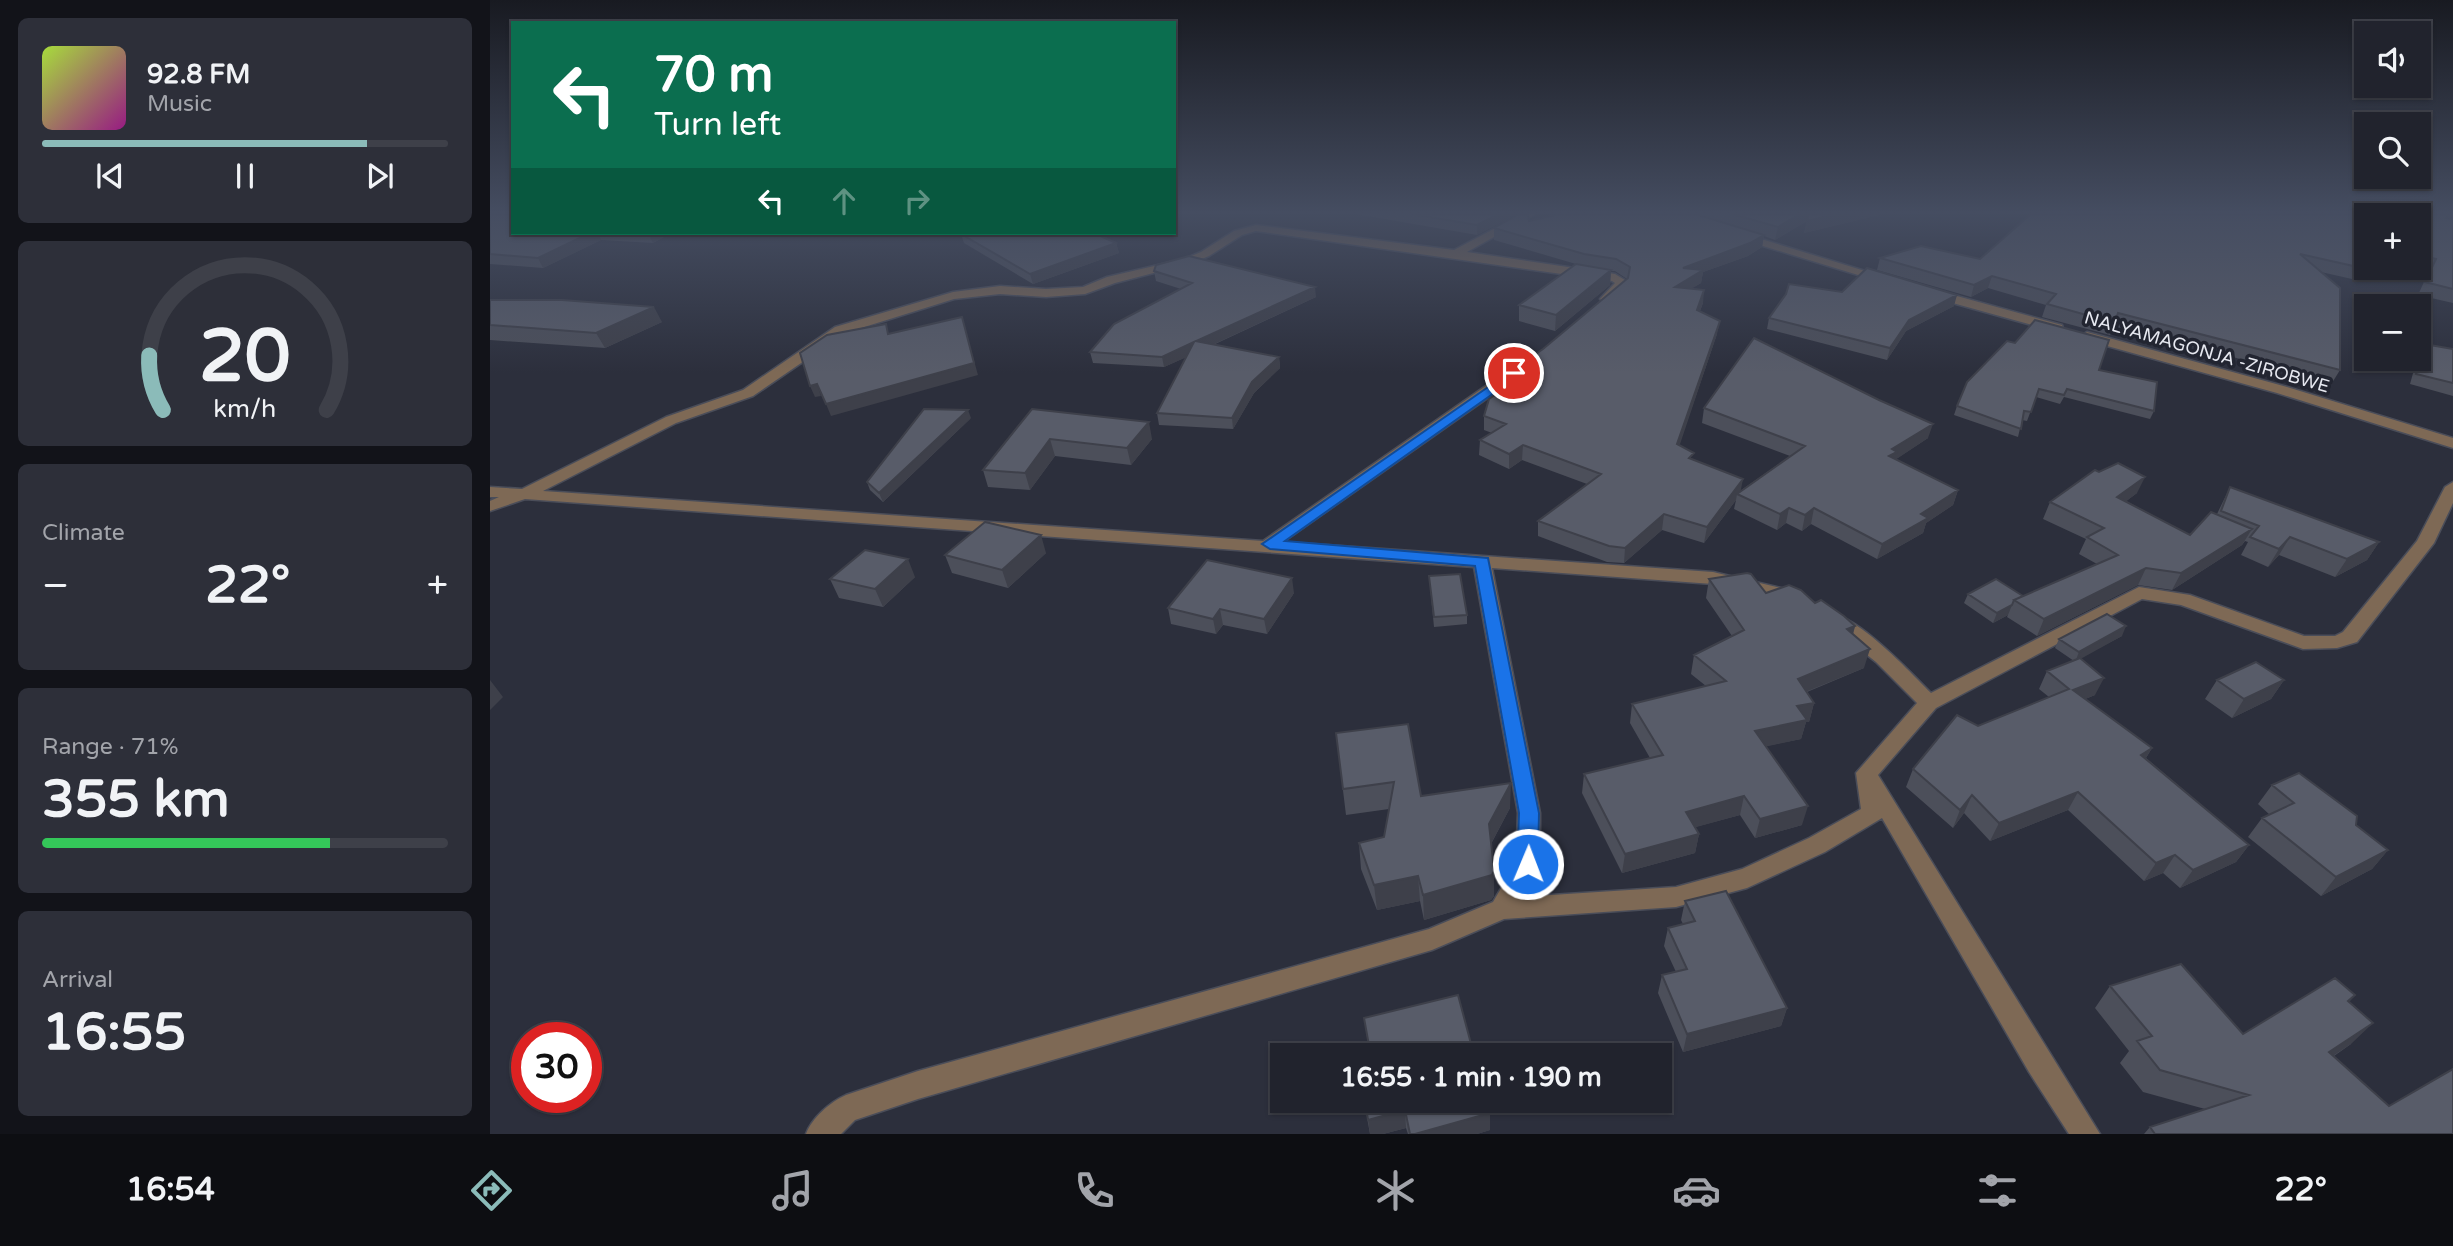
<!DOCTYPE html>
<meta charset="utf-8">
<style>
body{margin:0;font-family:"Varela Round",sans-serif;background:#2d2f39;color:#f1f3f6;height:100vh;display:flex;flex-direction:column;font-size:26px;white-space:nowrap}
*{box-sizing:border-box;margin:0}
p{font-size:23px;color:#a2a4aa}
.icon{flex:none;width:38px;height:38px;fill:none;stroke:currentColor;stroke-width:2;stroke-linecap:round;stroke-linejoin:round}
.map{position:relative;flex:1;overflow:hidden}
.side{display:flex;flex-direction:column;gap:18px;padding:18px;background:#121319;width:490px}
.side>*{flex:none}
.top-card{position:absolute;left:21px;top:21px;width:665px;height:214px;border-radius:0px;box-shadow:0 2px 5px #0004,0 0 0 2px #3e4049;background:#0b6e4f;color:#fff;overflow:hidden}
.fabs{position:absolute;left:1864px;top:21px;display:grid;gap:14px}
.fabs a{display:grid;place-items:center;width:77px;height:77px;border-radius:0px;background:#21232d;box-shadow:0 2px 5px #0004,0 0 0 2px #3e4049;font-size:35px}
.speed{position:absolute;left:21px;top:1022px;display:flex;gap:14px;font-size:35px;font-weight:700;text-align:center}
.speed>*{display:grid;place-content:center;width:91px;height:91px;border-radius:50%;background:#21232d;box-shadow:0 2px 5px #0004,0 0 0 2px #3e4049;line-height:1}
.speed .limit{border:10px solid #d22;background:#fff;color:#111}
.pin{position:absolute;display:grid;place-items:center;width:60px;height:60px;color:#fff;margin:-30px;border:4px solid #fff;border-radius:50%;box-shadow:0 2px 7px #0007}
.me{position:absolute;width:77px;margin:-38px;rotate:1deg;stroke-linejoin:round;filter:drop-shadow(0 0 5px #0008)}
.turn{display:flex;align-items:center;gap:24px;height:147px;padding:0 28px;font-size:32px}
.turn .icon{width:91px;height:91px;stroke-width:2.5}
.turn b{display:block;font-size:49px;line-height:60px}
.lanes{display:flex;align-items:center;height:66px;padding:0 28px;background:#0003;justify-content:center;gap:35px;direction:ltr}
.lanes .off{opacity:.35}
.big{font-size:52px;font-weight:700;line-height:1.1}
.side .tile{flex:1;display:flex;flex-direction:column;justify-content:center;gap:10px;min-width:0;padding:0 24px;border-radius:10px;background:#2d2f39}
.side .dial{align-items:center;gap:0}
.dial svg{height:182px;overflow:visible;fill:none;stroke:#3e4049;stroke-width:7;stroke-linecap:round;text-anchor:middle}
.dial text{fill:#f1f3f6;stroke:none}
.song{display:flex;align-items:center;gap:21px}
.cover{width:84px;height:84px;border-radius:10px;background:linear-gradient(135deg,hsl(80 70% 55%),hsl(310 70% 35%))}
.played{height:7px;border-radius:4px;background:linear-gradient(90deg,#8bbbb9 80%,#3e4049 80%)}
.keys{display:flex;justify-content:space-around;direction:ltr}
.heat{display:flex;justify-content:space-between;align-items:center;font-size:38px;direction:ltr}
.charge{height:10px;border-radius:5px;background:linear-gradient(90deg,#34c759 71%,#3e4049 0)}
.trip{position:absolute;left:780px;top:1043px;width:402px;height:70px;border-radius:0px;background:#21232d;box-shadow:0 2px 5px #0004,0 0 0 2px #3e4049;font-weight:700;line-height:70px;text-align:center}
.tab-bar{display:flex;height:112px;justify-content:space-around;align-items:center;background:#0d0e12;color:#a2a4aa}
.tab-bar .icon{width:49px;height:49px}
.tab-bar .selected{color:#8bbbb9}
.tab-bar b{font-size:32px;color:#f1f3f6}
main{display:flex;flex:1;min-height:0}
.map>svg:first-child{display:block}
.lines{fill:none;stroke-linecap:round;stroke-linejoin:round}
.minor-casing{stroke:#4a4d59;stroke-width:3}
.minor{fill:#7e6955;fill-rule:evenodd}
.wall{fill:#4c4f5a}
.shaded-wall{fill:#3e404a}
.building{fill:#585c69;stroke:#3e404a;stroke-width:2}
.route{fill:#1a73e8;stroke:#114b97;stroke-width:2}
.labels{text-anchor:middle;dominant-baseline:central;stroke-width:7;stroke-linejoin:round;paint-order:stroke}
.far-street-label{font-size:18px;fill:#e7e9f1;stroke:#222531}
</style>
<main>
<section class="side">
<div class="tile">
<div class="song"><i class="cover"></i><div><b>92.8 FM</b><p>Music</p></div></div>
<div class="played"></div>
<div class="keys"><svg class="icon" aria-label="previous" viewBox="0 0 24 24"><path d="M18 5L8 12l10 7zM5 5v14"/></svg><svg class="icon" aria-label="pause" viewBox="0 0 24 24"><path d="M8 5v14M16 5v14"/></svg><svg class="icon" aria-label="next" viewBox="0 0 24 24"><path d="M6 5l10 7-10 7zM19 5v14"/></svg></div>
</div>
<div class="tile dial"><svg viewBox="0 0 100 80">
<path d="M14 69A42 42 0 1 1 86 69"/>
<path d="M14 69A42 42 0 0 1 8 45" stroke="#8bbbb9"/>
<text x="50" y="56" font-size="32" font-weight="700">20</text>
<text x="50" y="72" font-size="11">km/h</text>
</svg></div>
<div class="tile"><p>Climate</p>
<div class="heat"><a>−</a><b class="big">22°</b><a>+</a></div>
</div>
<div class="tile"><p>Range · 71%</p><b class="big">355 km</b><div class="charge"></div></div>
<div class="tile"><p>Arrival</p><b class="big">16:55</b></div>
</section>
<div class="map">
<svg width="1963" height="1134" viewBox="0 0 1963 1134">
<rect width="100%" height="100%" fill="#2c2f3c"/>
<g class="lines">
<defs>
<path id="minor" d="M1032 214H1045L977 252 1125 274 1138 282 1120 302 1116 303 1110 299 1125 283 1122 281 766 231 752 235 719 256 702 263 625 283 595 294 556 297 510 294 464 299 355 333 263 396 186 423 53 491 773 541 1036 358H1046V364L793 542 1223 572 1299 590 1312 598 1303 604 1223 584 1002 568 1050 813V864L1032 897 1186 887 1252 869 1319 838 1371 809 1366 773 1427 703 1386 662 1337 623 1335 619 1337 615C1361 608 1424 676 1441 693L1649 587 1700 595 1814 636H1845L1853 632 1927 541 1955 487 1963 482V503L1944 543 1867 642 1847 648 1813 649 1691 605 1652 599 1446 708 1388 775 1610 1134H1579L1539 1072 1392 818 1335 852 1257 888 1186 907 1014 919 942 950 428 1099 365 1120 351 1134H316C322 1118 340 1102 356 1095L428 1071 939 929 1003 902 1026 863 1028 813 984 567 35 499 0 511V501L9 497H0V487L32 489 176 417 253 390 345 327 463 292 510 286 556 289 593 287 617 277 694 259 711 252 744 231 766 225 964 250Z
M1247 234H1255L1401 279 1391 282 1247 238Z
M1445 290 1572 325 1573 328 1567 332 1441 297 1439 294Z
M1597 332 1797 387 1963 438V448L1787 393 1592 339 1591 336Z"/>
</defs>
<use href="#minor" class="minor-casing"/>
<use href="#minor" class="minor"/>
</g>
<path class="wall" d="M0 214 23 233H181L163 243 111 240 53 268 0 264Z
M866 214H1027L987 235Z
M1070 214H1393L1314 233 1317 221 1285 240 1274 236 1272 247 1258 256 1213 272 1211 283 1202 288 1213 303 1210 311 1227 334 1189 445 1203 460 1250 491 1300 456 1212 423 1214 408 1438 438 1406 459 1468 490 1463 505 1436 523 1433 533 1387 559 1321 524 1312 531 1296 523 1287 530 1244 509 1246 500 1214 543 1172 530 1134 563 1117 562 1048 536V521L1097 484 1032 460 1019 469 989 455 990 440 1002 433 994 430V416L1023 382V370L1053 349 1137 279 1125 271H1121L1120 285 1065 331 1029 321V305L1086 264 1004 240V228Z
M1541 214H1963L1960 218 1963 219V303L1928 295 1939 271 1927 268H1928V215H1876V256L1862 279 1831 272 1850 288V370L1842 383 1624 326 1620 335 1552 317 1556 305 1498 288 1481 297 1387 270 1390 258 1431 246 1490 259Z
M474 233H609L606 234 626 243 629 253 543 284 474 243 471 234Z
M664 271 826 297 723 345 789 357 790 368 764 393 743 429 669 425 667 413 696 357 674 367 603 363 600 352 691 289 666 281Z
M1352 292 1464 306 1416 331 1397 360 1277 329 1279 318Z
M0 300 172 322 115 348 0 340Z
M1934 344 1963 349V396L1920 384 1927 359H1928V353Z
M1609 370 1664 411 1660 419 1574 397 1570 404 1546 397 1537 421 1532 420 1528 437 1464 415 1467 406Z
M542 409 662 439 641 465 565 456 540 490 498 487 493 470Z
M481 418 393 502 380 490 377 482Z
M1740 487 1889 542 1877 560 1845 577 1789 555 1778 567 1751 555 1758 542 1755 541 1752 545 1682 590 1648 585 1547 636 1517 617 1518 615 1503 623 1474 603 1478 594 1533 596 1607 564 1589 554 1596 539 1553 519 1560 502 1647 493 1636 501 1700 535 1727 514Z
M556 553 518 588 462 573 455 555Z
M939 576 977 615V624L944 627Z
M425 577 393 607 349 598 340 579Z
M1219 579 1276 593 1325 603 1365 626 1363 635 1374 668 1317 692 1324 703 1319 722H1316L1311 739 1276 746 1312 825 1265 838 1250 815 1205 827 1209 834 1205 853 1132 873 1092 793 1094 774 1160 758 1140 723 1142 704 1216 686 1201 674 1204 655 1242 636 1216 598Z
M804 593 777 634 733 625 726 634 681 624 678 608Z
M1632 636 1590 658 1605 695 1595 699 1662 748 1656 758 1759 845 1746 862 1690 888 1673 873 1654 881 1578 810 1500 841 1474 813 1463 828 1416 787 1423 769 1559 697 1549 689 1557 671 1584 661 1565 648 1569 639Z
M1727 680H1794L1781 699 1742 718 1715 699Z
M846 733 931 796 1020 808 1001 844 1004 870V896L1001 900 934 920 930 901 887 910 871 869 869 843 894 837 899 809 856 815Z
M1782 785 1866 825 1898 850 1882 869 1831 896 1758 837 1772 818 1780 815 1768 804Z
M1195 901 1297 1008 1291 1026 1193 1052 1168 993 1172 975 1186 972 1174 946 1178 928 1193 924 1191 920Z
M1620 986 1753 1034 1865 995 1859 1002 1861 1044 1844 1056 1899 1106 1963 1134H1654L1660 1127 1715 1109 1653 1092 1630 1063 1639 1051 1605 1008Z
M874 1018 984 1055 879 1051Z
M874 1101H997L1000 1130 987 1134H918L916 1128 893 1134H880Z"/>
<path class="shaded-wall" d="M1009 214H1027L987 235V225Z
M1310 214H1319L1318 220 1285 240 1288 227Z
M1346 214H1393L1314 233 1317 221Z
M100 233H108L111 240 53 268 48 258Z
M158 233H181L163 243Z
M1274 235 1272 247 1258 256 1213 272 1211 283 1183 300 1185 287 1193 268Z
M626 243 629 253 543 284 540 274Z
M1121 270 1120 285 1065 331 1066 315Z
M1502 276 1498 288 1481 297 1484 285Z
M825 287 826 297 707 352 706 341Z
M1214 290 1213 303 1205 323 1207 310Z
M1467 295 1464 306 1416 331 1397 360 1400 348 1419 320Z
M164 307 172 322 115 348 106 333Z
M1230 321 1227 334 1185 459 1187 444Z
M475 328 488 375 341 416 336 404Z
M704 342 706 353 674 367 672 357Z
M789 357 790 368 764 393 743 429 742 418 762 382Z
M327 384 331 396 325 397 320 386Z
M478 410 481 418 393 502 389 493Z
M659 422 662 439 641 465 637 448Z
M1443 424 1438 438 1405 460 1399 456 1402 449Z
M560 439 565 456 540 490 535 473Z
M1033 445 1032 460 1019 469V454Z
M1655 477 1647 493 1620 514 1627 497Z
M1253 479 1250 494H1247L1246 500 1214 543 1217 527Z
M1468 490 1463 505 1436 523 1433 533 1387 559 1392 544 1431 514Z
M1299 508 1296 523 1287 530 1290 514Z
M1324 508 1321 524 1312 531 1315 515Z
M1174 514 1172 530 1134 563 1135 548Z
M1762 529 1752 545 1682 590 1691 573Z
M551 535 556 553 518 588 512 570Z
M1800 537 1789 555 1778 567 1789 549Z
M1889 542 1877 560 1845 577 1857 559Z
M418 559 425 577 393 607 385 589Z
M1656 568 1648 585 1547 636 1554 619Z
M802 578 804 593 777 634 774 619Z
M1522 605 1518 615 1503 623 1507 613Z
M730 609 733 625 726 634 723 619Z
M1365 626 1360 644 1357 629Z
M1636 626 1632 636 1585 662 1589 652Z
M1380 649 1374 668 1303 697 1308 679Z
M1614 678 1605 695 1574 708 1583 690Z
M0 680 13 697 0 710Z
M1794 680 1781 699 1742 718 1754 699Z
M1324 703 1319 722H1316L1311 739 1260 750 1265 731 1307 706Z
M1662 748 1651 766V755Z
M1021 783 1020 808 998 849 999 824Z
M1588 792 1578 810 1500 841 1509 823Z
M1482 795 1474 813 1463 828 1470 810Z
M1254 796 1250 815 1192 831 1196 812Z
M1318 806 1312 825 1265 838 1270 819Z
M1209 834 1205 853 1132 873 1135 854Z
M1759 845 1746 862 1690 888 1703 870Z
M1898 850 1882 869 1831 896 1846 877Z
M1685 855 1673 873 1654 881 1666 863Z
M1004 870V896L1001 900 934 920 933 895Z
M928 876 930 901 887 910 884 885Z
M1297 1008 1291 1026 1193 1052 1197 1034Z
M1883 1023 1861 1044 1817 1073 1839 1052Z
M915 1110 916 1128 893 1134H880L878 1120Z
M1000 1113V1130L987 1134H925Z"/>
<path class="building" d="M0 214H23V233H100L48 258 0 254Z
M921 214H1009L987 225Z
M1029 214H1038L1039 221 1070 214H1205L1274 235 1260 243 1193 268 1213 270 1185 287 1214 290 1207 310 1230 321 1187 444 1204 453 1199 458 1253 479 1217 527 1174 514 1135 548 1119 546 1048 521 1111 474 1033 445 1019 454 990 440 1016 424 994 416 999 399 1036 374 1023 370 1053 349 1138 278 1140 267 1126 259 1094 254 1004 228Z
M1242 214H1310L1288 227Z
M1319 214H1346L1317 221Z
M1541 214H1959L1956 218 1963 219V289L1935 282 1946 259 1928 255V215H1876V254L1868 267 1810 254 1850 288V370L1628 313 1625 323 1557 304 1566 294 1502 276 1484 285 1390 258 1431 246 1490 259Z
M474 233H604L626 243 540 274 471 234Z
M699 256 825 287 706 341 789 357 762 382 742 418 667 413 704 342 672 357 600 352 624 324 702 283 664 271 666 265Z
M1086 264 1121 270 1066 315 1029 305Z
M1377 268 1467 295 1419 320 1400 348 1279 318 1296 294 1299 284 1352 292Z
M0 300H72L164 307 106 333 0 325Z
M472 317 484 363 336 404 327 384 320 386 310 353 337 335 396 324 398 334Z
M1545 320 1619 340 1609 370 1667 382 1664 411 1577 389 1574 395 1549 389 1541 412 1534 411 1531 429 1467 406 1477 382 1517 341 1525 343Z
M1264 338 1389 400 1443 424 1402 449 1407 452 1399 456 1468 490 1431 514 1438 518 1392 544 1324 508 1315 515 1299 508 1290 514 1247 494 1315 446 1214 408Z
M1934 344 1963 349V383L1926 374Z
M434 409 478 410 389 493 377 482Z
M542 409 659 422 637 448 560 439 535 473 493 470Z
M1628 463 1655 477 1627 497 1700 535 1721 512 1762 529 1691 573 1656 568 1554 619 1524 600 1628 555 1597 537 1614 528 1560 502 1605 470 1609 472Z
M1740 487 1889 542 1857 559 1800 537 1789 549 1760 537 1769 526 1731 511Z
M495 522 551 535 512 570 455 555Z
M375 550 418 559 385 589 340 579Z
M717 560 802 578 774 619 730 609 723 619 678 608Z
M1257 573 1261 574 1276 593 1299 585 1311 590 1325 603 1331 600 1354 616 1365 626 1357 629 1380 649 1308 679 1324 703 1307 706 1317 720 1265 731 1318 806 1270 819 1254 796 1196 812 1209 834 1135 854 1094 774 1173 755 1142 704 1236 681 1204 655 1254 630 1219 579Z
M970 574 977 615 944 617 939 576Z
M1506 579 1533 596 1524 600 1522 605 1507 613 1478 594Z
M1617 614 1636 626 1589 652 1569 639Z
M1590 658 1614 678 1583 690 1662 748 1651 755 1759 845 1703 870 1685 855 1666 863 1588 792 1509 823 1482 795 1470 810 1423 769 1467 715 1488 726 1579 689 1557 671Z
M1766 662 1794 680 1754 699 1727 680Z
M918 724 931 796 1021 783 999 824 1004 870 1002 875 933 895 928 876 884 885 869 843 894 837 904 782 853 789 846 733Z
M1809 773 1867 816 1866 825 1898 850 1846 877 1772 818 1804 803 1782 785Z
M1236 891 1297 1008 1197 1034 1172 975 1197 969 1178 928 1205 921 1195 901Z
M1691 964 1753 1034 1845 978 1865 995 1858 1001 1883 1023 1839 1052 1899 1106 1963 1069V1134H1665L1660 1127 1759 1095 1670 1070 1647 1041 1662 1036 1620 986Z
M968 995 984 1055H867L880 1051 874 1018Z
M875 1101H997L1000 1113 925 1134H920L915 1110 878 1120Z"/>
<linearGradient id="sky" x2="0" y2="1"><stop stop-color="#181a21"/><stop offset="0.57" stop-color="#454d61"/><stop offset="1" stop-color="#454d61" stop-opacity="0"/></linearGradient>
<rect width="1963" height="373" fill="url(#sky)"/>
<path class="route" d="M1024 369 1028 370V376L795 541 998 558 1049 813 1048 864 1045 870 1038 873 1030 870 1027 864 1029 813 985 566 780 549 772 544Z"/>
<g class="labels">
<g class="far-street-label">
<text transform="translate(1717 352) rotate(16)">NALYAMAGONJA -ZIROBWE</text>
</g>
</g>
</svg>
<div class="fabs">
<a><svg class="icon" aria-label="sound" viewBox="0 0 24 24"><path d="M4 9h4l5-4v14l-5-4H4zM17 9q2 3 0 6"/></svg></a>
<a><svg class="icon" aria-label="search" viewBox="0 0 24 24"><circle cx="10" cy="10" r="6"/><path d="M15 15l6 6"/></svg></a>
<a>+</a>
<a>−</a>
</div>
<div class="speed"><div class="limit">30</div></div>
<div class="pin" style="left:1024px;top:373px;background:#d93025"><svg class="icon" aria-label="arrive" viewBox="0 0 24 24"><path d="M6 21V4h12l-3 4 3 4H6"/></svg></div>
<svg class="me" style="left:1038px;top:864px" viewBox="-20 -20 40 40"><circle r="17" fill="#1a73e8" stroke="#fff" stroke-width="3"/><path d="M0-11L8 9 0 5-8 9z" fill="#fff"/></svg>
<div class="trip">16:55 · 1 min · 190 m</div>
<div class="top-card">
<div class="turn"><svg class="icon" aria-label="left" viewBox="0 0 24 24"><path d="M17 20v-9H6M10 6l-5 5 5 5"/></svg><div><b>70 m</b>Turn left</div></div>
<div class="lanes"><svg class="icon" aria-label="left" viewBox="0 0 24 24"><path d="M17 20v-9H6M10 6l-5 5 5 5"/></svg><svg class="icon off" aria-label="ahead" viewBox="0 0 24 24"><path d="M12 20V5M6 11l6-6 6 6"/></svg><svg class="icon off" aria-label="right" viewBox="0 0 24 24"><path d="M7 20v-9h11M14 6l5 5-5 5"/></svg></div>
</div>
</div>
</main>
<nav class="tab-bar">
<b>16:54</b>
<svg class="icon selected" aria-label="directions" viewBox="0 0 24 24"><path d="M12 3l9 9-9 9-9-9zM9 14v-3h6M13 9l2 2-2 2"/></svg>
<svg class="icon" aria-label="music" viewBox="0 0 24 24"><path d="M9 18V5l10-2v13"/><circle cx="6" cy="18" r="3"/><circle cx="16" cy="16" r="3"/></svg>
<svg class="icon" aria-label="phone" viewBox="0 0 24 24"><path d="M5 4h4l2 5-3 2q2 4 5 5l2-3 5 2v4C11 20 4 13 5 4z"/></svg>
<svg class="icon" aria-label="climate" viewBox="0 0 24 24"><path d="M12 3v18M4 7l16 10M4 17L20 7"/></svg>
<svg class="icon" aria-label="car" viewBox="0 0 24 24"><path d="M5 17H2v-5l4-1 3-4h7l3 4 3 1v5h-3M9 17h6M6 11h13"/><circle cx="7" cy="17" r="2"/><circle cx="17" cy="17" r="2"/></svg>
<svg class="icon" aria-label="filters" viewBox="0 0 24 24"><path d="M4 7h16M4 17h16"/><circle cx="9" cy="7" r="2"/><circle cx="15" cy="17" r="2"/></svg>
<b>22°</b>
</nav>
